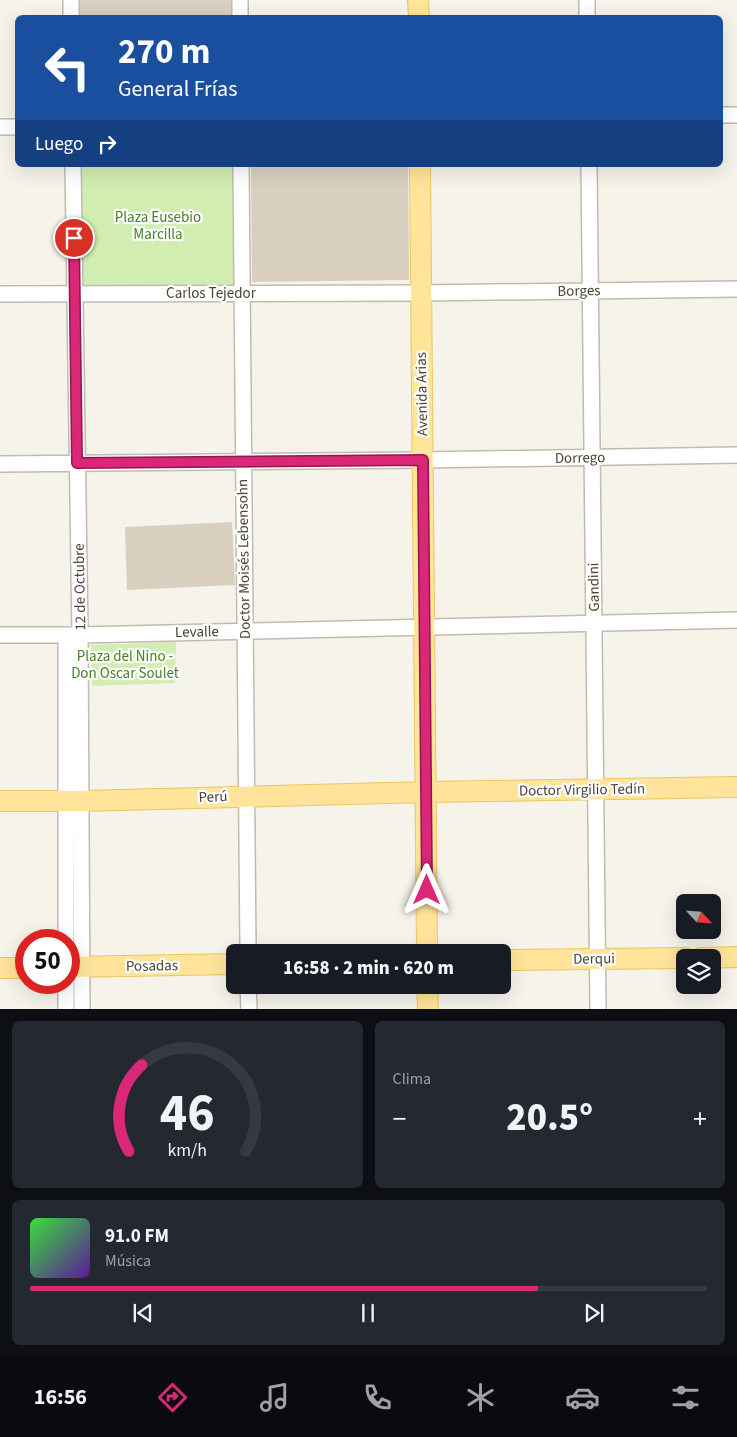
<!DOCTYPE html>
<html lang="es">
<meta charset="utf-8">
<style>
body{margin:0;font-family:"Source Sans 3",sans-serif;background:#242831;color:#f1f3f6;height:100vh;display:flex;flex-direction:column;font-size:19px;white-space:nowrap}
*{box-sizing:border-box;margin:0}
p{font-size:16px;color:#9ea1a6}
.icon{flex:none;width:28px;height:28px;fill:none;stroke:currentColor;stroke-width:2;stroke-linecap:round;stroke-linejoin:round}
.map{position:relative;height:1009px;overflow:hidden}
.sheet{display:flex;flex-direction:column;gap:12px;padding:12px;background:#0d0f14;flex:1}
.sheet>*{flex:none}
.top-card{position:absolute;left:15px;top:15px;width:708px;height:152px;border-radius:8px;box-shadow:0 5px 20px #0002;background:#1a4fa0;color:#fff;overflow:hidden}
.needle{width:32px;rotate:116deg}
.tools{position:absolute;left:676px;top:894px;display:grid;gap:10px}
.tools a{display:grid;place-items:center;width:45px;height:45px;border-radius:8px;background:#171b24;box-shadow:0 5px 20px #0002;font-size:25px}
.speed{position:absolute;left:15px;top:929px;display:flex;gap:10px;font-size:25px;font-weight:700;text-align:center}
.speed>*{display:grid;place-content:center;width:65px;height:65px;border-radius:50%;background:#171b24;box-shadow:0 5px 20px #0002;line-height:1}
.speed .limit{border:8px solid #d22;background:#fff;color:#111}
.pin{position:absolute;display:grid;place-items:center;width:42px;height:42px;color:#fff;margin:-21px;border:2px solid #fff;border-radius:50%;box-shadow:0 1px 5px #0007}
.me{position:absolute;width:55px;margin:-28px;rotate:0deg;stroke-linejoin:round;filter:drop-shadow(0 0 4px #0008)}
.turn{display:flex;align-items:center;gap:18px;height:105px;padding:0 20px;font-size:22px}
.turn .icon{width:65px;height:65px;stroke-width:2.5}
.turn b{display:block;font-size:35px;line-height:42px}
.then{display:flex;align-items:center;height:48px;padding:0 20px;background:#0003;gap:10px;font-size:19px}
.big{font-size:38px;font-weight:800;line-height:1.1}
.sheet .widget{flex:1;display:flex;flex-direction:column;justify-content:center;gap:8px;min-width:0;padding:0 18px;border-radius:8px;background:#242831}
.sheet .dial{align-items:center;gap:0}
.dial svg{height:130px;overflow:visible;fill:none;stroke:#363941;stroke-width:7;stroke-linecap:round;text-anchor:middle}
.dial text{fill:#f1f3f6;stroke:none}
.song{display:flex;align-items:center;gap:15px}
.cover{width:60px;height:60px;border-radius:8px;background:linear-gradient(135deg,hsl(120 70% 55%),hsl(270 70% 35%))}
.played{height:5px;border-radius:2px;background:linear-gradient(90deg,#db2777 75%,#363941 75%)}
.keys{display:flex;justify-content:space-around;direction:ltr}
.heat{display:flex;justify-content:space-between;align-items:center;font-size:28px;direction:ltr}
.sheet .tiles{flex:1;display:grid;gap:12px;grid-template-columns:1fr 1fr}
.widget:last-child{grid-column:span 2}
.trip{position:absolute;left:226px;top:944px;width:285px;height:50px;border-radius:8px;background:#171b24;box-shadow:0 5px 20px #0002;font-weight:800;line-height:50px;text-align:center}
.menu{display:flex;height:80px;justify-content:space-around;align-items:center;background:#090b0e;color:#9ea1a6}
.menu .icon{width:35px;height:35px}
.menu .selected{color:#db2777}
.menu b{font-size:22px;color:#f1f3f6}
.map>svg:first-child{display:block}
.green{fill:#d1edb1}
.building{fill:#d9cfbf}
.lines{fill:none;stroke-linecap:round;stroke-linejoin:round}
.minor-casing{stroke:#c3bbac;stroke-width:18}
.major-casing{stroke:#edc562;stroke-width:22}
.minor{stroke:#fff;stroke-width:15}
.major{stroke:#ffe49a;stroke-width:20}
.route-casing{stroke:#8e194d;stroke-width:12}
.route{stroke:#db2777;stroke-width:9}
.labels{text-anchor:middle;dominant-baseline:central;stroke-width:4.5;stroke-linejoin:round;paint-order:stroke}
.park-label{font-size:15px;fill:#478225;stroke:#fff}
.street-label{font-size:15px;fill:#4b4437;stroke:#fff}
</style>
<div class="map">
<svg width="737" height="1010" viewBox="0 0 737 1010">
<rect width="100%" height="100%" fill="#f6f3ea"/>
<path class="green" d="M79 165H236L237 285 79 286Z
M176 642 175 683 92 686 91 645Z"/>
<path class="building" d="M80 0H231V18H80Z
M251 165H408L409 280 252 282Z
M232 522 235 585 127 590 125 527Z"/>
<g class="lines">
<defs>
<path id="minor" d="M71 0V18
M240 0V18
M587 0V18
M720 115H737
M0 127H18
M73 165 80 635 82 1010
M241 165 248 952
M589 165 598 1010
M0 294 421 293 737 289
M0 464 423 460 737 455
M0 635H80L737 620
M66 635V940
M66 982V1010
M248 985 249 1010"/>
<path id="major" d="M418 0 419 18
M420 165 427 952
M0 801H81L426 792 737 787
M701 958 737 957
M502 960 685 958
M69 967 235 964
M0 968H26
M427 985 428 1010"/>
</defs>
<use href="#minor" class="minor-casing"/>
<use href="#major" class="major-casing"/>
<use href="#minor" class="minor"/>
<use href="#major" class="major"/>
</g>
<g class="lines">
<defs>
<path id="route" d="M74 238 77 463 423 460 427 890"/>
</defs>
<use href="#route" class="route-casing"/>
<use href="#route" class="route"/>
</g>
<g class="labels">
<g class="park-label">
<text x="158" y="217">Plaza Eusebio<tspan x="158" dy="17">Marcilla</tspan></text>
<text x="125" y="656">Plaza del Nino -<tspan x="125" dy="17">Don Oscar Soulet</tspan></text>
</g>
<g class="street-label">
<text transform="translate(579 291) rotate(-1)">Borges</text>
<text x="211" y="293">Carlos Tejedor</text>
<text transform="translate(422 394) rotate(-91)">Avenida Arias</text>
<text transform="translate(580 458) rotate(-1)">Dorrego</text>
<text transform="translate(244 559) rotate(-91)">Doctor Moisés Lebensohn</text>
<text transform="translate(80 587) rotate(-91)">12 de Octubre</text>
<text transform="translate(594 587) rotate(-91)">Gandini</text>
<text transform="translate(197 632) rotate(-1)">Levalle</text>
<text transform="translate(582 790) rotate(-1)">Doctor Virgilio Tedín</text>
<text transform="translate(213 797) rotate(-2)">Perú</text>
<text transform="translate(594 959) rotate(-1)">Derqui</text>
<text transform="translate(152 966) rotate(-1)">Posadas</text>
</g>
</g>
</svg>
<div class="tools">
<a><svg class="needle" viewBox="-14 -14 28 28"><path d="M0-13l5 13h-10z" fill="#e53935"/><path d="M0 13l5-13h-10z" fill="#9ea1a6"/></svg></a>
<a><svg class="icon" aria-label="layers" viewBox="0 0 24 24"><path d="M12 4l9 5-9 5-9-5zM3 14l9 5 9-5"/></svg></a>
</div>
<div class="speed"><div class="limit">50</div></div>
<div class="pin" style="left:74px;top:238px;background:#d93025"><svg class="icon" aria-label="arrive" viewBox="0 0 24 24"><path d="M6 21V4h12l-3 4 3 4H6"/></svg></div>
<svg class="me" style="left:427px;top:890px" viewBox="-20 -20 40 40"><path d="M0-17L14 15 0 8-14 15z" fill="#db2777" stroke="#fff" stroke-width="4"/></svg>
<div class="trip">16:58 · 2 min · 620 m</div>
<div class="top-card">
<div class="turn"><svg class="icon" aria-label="left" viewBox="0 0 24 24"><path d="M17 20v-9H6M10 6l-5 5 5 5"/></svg><div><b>270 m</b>General Frías</div></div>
<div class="then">Luego<svg class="icon" aria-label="right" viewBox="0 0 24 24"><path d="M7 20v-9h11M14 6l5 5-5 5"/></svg></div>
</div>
</div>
<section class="sheet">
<div class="tiles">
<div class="widget dial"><svg viewBox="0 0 100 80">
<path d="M14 69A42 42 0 1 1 86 69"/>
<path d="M14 69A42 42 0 0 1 22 16" stroke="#db2777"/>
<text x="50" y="56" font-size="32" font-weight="700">46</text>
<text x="50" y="72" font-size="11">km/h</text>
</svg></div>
<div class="widget"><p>Clima</p>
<div class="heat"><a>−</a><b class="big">20.5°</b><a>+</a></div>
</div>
<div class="widget">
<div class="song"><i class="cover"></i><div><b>91.0 FM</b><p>Música</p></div></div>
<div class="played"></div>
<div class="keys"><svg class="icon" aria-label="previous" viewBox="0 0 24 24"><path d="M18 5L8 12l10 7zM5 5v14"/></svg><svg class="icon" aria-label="pause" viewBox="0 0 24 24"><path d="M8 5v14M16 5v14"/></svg><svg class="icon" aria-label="next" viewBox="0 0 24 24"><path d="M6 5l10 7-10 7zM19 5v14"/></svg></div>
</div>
</div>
</section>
<nav class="menu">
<b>16:56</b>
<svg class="icon selected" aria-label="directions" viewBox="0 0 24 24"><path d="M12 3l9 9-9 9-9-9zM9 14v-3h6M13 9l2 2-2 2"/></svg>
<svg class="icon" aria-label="music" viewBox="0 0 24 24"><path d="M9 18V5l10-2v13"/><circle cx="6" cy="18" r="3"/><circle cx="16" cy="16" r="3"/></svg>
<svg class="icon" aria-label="phone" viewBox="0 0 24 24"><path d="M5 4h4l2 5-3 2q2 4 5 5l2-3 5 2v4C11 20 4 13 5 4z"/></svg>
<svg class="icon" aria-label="climate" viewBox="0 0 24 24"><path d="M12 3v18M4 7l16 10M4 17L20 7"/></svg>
<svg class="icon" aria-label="car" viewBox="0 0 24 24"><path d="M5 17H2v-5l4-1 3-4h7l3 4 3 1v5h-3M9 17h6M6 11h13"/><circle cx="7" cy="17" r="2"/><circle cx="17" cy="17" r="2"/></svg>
<svg class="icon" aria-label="filters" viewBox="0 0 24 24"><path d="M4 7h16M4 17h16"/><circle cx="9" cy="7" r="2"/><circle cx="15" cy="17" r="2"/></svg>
</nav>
